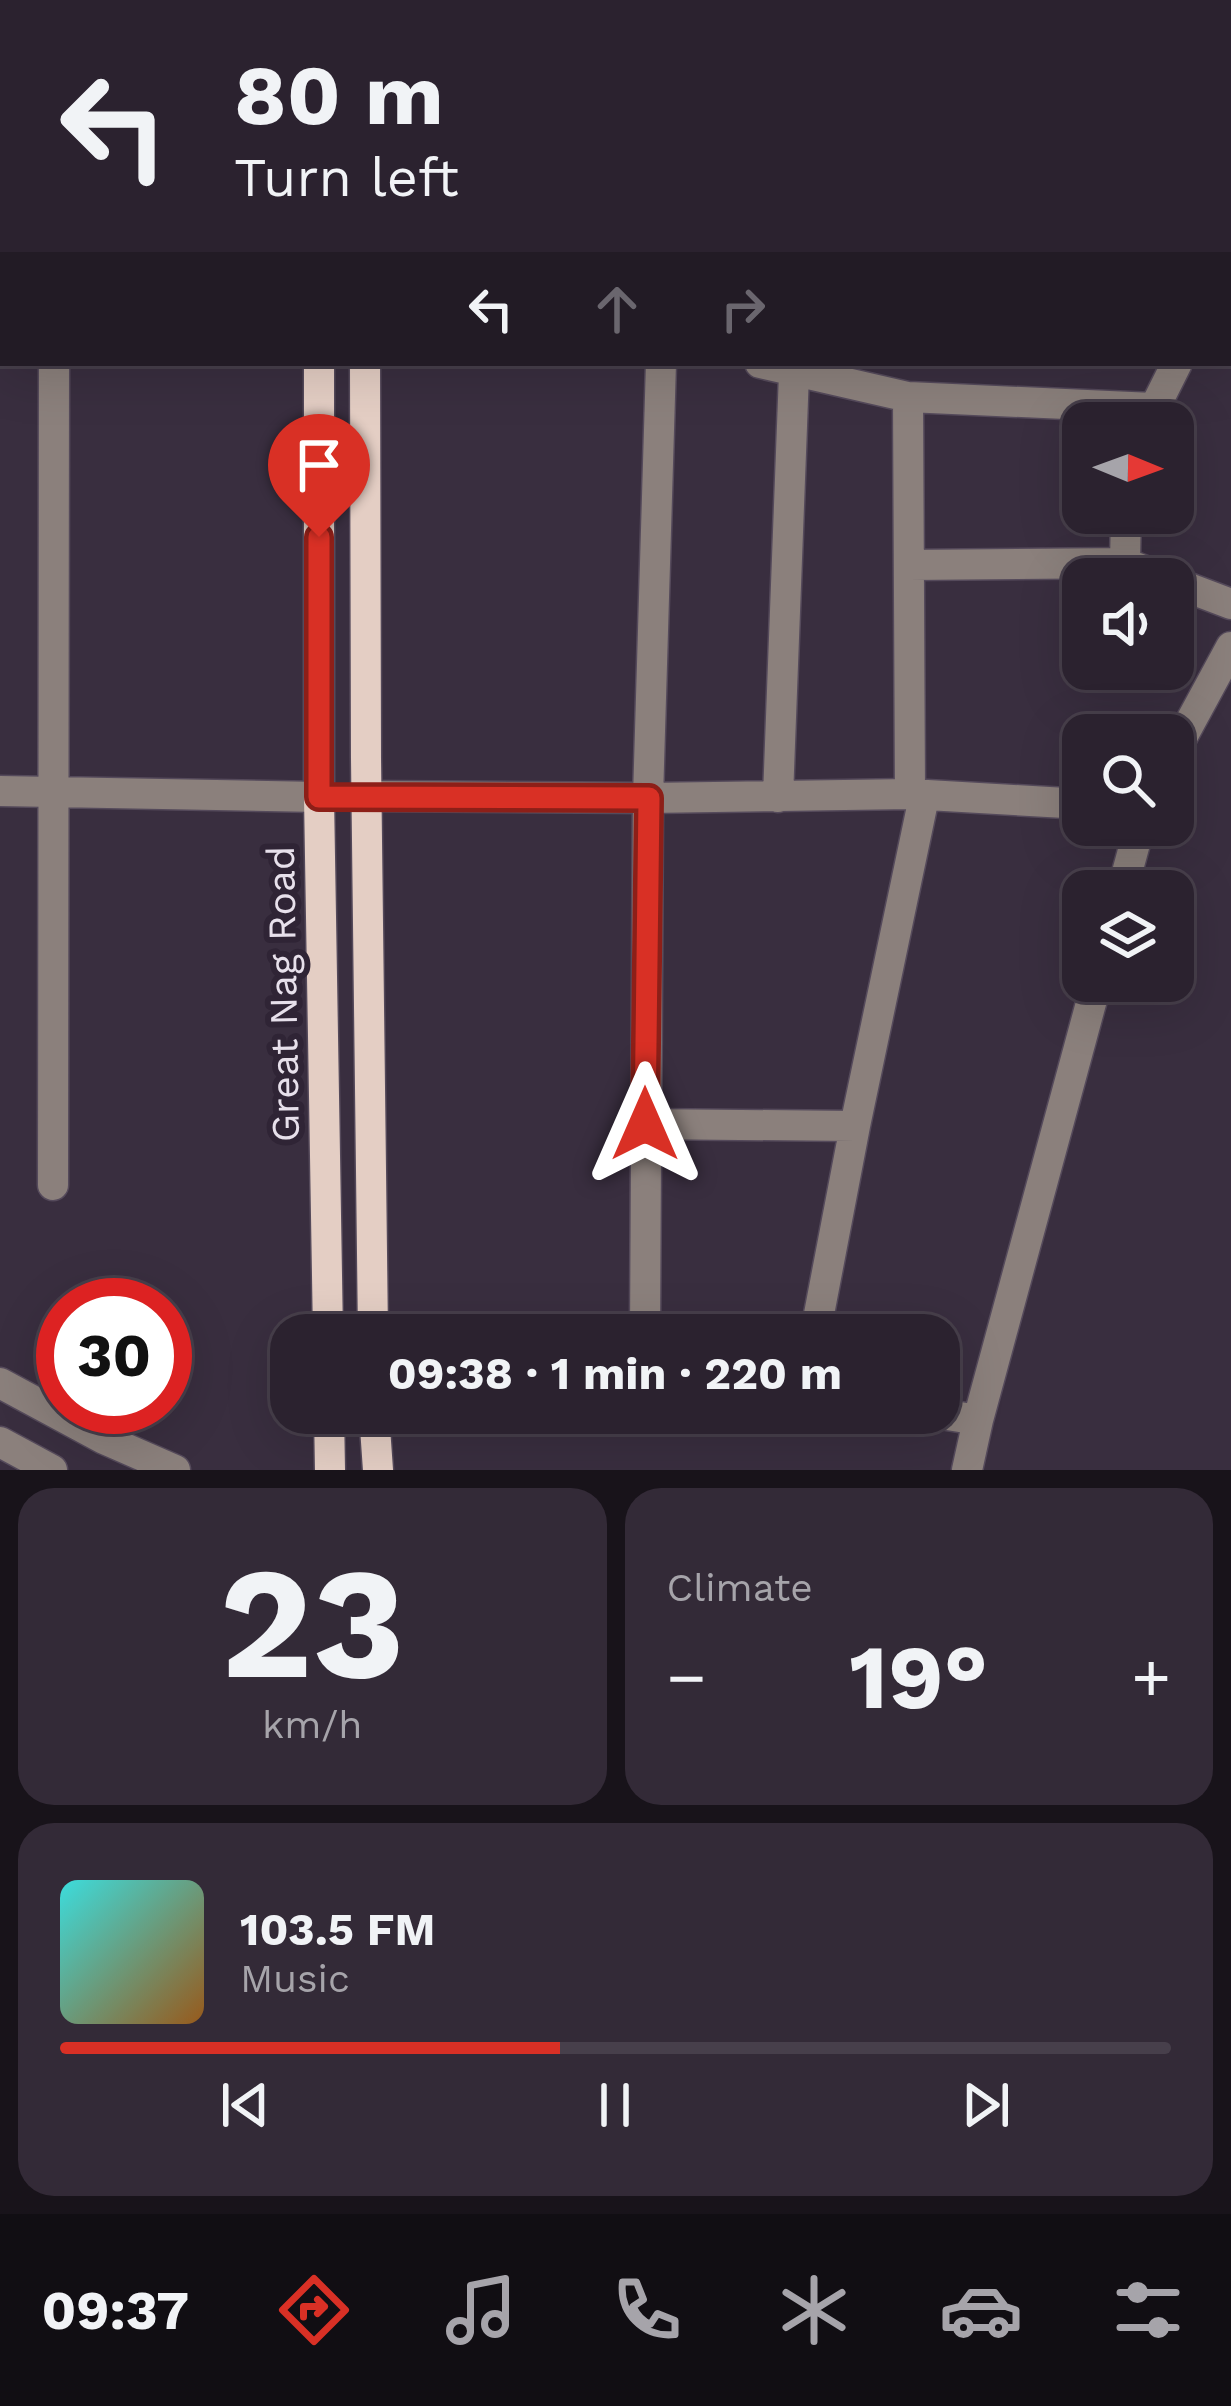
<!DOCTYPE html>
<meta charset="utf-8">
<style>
body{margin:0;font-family:"Work Sans",sans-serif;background:#332a37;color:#f1f3f6;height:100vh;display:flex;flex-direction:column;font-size:45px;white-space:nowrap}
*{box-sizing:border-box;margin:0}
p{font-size:39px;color:#a6a4aa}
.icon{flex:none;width:66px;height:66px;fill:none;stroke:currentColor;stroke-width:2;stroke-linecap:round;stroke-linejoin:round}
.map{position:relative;height:1470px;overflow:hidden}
.panel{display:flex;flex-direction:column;gap:18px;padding:18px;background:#18131a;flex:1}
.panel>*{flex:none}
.hud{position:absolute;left:0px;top:0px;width:1233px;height:366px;box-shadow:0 12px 48px #0002,0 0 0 3px #473f4b;background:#2b222f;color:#f1f3f6;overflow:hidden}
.needle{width:78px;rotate:91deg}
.controls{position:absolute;left:1062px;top:402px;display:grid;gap:24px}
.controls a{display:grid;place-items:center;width:132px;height:132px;border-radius:24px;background:#2b222f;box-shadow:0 12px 48px #0002,0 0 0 3px #473f4b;font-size:60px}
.speed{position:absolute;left:36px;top:1278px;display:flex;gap:24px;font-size:60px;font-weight:700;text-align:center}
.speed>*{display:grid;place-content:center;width:156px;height:156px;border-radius:50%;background:#2b222f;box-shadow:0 12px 48px #0002,0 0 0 3px #473f4b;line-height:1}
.speed .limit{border:18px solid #d22;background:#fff;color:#111}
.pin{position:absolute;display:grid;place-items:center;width:102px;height:102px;color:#fff;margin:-123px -51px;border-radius:50% 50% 50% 0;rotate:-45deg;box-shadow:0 0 12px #0007}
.pin .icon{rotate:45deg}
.me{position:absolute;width:132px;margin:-66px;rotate:0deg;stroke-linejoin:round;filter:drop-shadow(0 0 9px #0008)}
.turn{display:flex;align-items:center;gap:42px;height:252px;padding:0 36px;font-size:54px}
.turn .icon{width:156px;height:156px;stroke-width:2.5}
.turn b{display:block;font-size:84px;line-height:102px}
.lanes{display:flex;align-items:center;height:114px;padding:0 36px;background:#0003;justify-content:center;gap:60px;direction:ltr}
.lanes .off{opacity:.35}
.big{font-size:90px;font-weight:700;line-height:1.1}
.panel .tile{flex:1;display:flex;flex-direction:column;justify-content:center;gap:18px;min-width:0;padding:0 42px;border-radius:36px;background:#332a37}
.panel .dial{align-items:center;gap:0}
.dial b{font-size:156px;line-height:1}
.song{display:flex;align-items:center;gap:36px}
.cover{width:144px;height:144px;border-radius:18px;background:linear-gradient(135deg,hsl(180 70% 55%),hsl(30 70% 35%))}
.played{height:12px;border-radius:6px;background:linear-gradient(90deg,#d93025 45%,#473f4b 45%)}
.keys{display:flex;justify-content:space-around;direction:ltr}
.heat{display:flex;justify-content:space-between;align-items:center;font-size:66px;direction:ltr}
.panel .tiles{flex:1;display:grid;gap:18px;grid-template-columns:1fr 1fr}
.tile:last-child{grid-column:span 2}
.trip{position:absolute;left:270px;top:1314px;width:690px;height:120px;border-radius:36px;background:#2b222f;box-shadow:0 12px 48px #0002,0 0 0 3px #473f4b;font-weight:700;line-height:120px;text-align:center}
.tabs{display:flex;height:192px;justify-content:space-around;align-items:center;background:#110e13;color:#a6a4aa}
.tabs .icon{width:84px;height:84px}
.tabs .on{color:#d93025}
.tabs b{font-size:54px;color:#f1f3f6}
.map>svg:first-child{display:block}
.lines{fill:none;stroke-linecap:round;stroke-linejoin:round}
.minor-casing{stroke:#554a5b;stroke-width:33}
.major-casing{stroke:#554a5b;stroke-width:33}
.minor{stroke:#8b807c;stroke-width:30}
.major{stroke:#e4cec4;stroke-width:30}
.route-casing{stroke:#8d1f18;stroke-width:30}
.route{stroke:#d93025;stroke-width:21}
.labels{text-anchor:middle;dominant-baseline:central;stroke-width:12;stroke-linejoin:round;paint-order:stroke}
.street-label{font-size:39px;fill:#e7e0eb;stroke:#2f2435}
</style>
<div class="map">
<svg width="1231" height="1470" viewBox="0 0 1231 1470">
<rect width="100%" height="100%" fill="#392e3f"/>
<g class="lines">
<defs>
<path id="minor" d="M146 0V3
M505 3V0
M982 3V0
M0 23 3 13
M1230 265 1231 263
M760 363 908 397 1153 408
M908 397 910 794
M1147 423 1177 363
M1126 513 1125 563 1166 579
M909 565 1125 563
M1173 582 1231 604
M1173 754 1231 647
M0 791 319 797
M366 796 648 798 910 794 1083 804
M778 797 794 373
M1122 891 1140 825
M645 1124 855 1126
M53 1185 54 363
M645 1335 648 798 661 363
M815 1335 855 1126 924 797
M0 1383 104 1439 175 1470
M935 1413 978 1420
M0 1442 52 1470
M967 1470 978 1420 1097 981"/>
<path id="major" d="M319 0V3
M369 3V0
M319 363V797L328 1335
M365 363 366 758 373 1335
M329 1413 330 1470
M374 1413 378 1470"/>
</defs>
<use href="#minor" class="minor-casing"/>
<use href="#major" class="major-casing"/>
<use href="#minor" class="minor"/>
<use href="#major" class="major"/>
</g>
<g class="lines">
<defs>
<path id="route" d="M319 537V797L649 798 645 1124"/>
</defs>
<use href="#route" class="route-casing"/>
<use href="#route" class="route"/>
</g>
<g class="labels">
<g class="street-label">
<text transform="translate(283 994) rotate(-91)">Great Nag Road</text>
</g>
</g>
</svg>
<div class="controls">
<a><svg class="needle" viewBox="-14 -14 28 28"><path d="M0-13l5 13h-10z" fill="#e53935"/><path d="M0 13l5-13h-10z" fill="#a6a4aa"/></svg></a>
<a><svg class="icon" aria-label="sound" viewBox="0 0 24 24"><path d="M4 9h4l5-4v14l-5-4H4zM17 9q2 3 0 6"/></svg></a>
<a><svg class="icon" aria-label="search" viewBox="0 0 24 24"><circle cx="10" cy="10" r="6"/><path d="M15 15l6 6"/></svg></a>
<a><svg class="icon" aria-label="layers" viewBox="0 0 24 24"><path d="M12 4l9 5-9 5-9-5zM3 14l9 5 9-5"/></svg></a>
</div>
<div class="speed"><div class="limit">30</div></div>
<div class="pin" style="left:319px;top:537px;background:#d93025"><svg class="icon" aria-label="arrive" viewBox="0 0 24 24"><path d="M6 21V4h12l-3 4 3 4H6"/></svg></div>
<svg class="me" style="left:645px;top:1124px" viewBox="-20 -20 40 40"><path d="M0-17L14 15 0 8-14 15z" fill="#d93025" stroke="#fff" stroke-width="4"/></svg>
<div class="trip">09:38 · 1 min · 220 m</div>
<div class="hud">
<div class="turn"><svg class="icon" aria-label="left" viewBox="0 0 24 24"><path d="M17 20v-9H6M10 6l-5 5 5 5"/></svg><div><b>80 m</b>Turn left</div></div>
<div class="lanes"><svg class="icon" aria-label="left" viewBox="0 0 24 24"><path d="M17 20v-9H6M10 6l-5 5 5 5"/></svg><svg class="icon off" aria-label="ahead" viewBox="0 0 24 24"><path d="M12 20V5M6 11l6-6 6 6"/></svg><svg class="icon off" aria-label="right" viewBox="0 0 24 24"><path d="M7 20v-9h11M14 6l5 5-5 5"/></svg></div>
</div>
</div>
<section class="panel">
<div class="tiles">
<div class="tile dial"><b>23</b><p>km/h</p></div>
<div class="tile"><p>Climate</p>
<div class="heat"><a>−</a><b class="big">19°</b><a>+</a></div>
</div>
<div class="tile">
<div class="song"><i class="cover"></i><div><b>103.5 FM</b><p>Music</p></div></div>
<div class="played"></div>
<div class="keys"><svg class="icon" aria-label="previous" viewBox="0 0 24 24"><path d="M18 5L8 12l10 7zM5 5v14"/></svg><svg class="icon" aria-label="pause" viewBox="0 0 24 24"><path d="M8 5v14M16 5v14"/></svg><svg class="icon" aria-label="next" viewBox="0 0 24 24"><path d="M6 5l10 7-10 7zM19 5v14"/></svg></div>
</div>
</div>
</section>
<nav class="tabs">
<b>09:37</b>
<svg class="icon on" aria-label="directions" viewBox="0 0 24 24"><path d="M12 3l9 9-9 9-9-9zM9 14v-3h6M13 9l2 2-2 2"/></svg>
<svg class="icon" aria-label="music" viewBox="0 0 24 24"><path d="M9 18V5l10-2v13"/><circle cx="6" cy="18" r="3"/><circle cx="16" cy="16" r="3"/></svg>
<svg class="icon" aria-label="phone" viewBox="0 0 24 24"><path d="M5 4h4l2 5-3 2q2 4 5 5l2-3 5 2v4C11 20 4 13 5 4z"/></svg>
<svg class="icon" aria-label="climate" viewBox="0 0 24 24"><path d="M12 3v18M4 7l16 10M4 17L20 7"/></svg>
<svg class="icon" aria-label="car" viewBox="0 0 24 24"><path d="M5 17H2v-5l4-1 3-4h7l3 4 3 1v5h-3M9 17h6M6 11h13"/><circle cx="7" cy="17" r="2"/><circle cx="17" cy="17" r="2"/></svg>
<svg class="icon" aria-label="filters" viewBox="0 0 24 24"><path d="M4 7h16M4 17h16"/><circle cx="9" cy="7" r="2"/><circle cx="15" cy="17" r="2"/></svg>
</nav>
